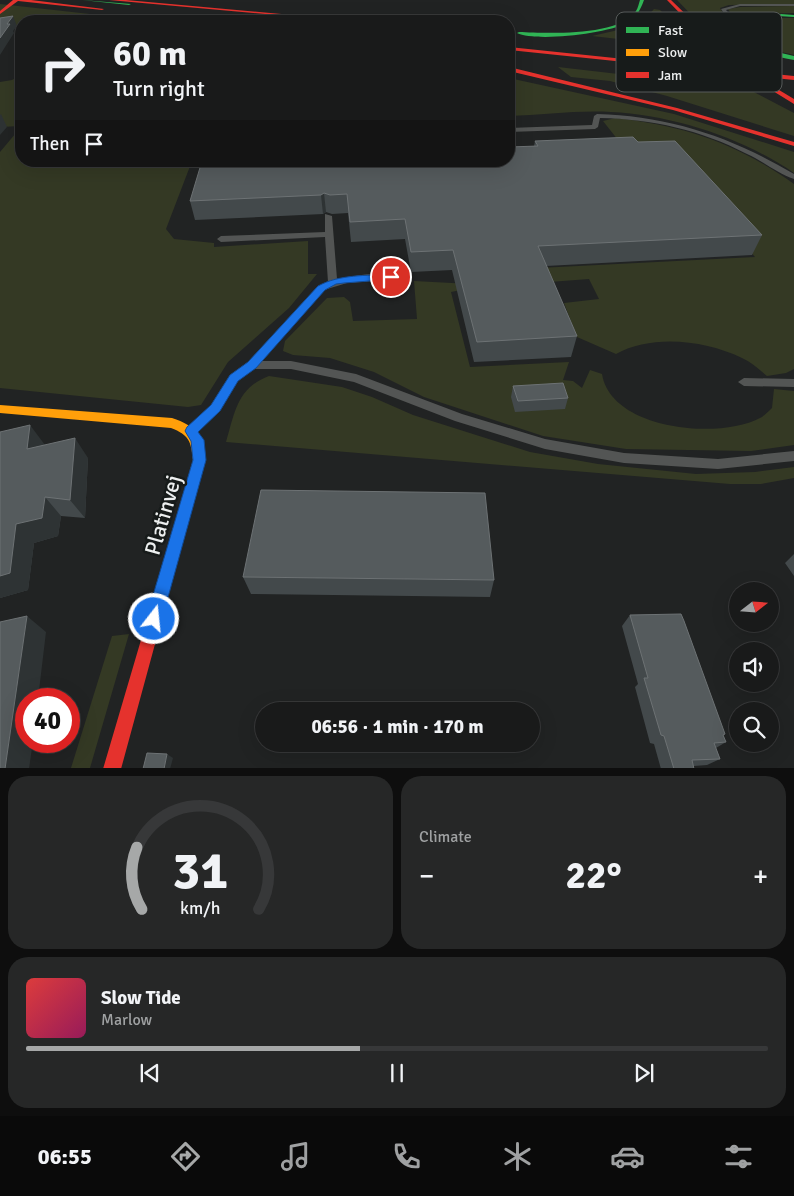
<!DOCTYPE html>
<meta charset="utf-8">
<style>
body{margin:0;font-family:Signika,sans-serif;background:#262727;color:#f1f3f6;height:100vh;display:flex;flex-direction:column;font-size:19px;white-space:nowrap}
*{box-sizing:border-box;margin:0}
p{font-size:16px;color:#9fa1a2}
.icon{flex:none;width:28px;height:28px;fill:none;stroke:currentColor;stroke-width:2;stroke-linecap:round;stroke-linejoin:round}
.map{position:relative;height:768px;overflow:hidden}
.panel{display:flex;flex-direction:column;gap:8px;padding:8px;background:#0e0e0e;flex:1}
.panel>*{flex:none}
.banner{position:absolute;left:15px;top:15px;width:500px;height:152px;border-radius:20px;box-shadow:0 5px 20px #0002,0 0 0 1px #373839;background:#191a1a;color:#f1f3f6;overflow:hidden}
.needle{width:32px;rotate:73deg}
.buttons{position:absolute;left:729px;top:582px;display:grid;gap:10px}
.buttons a{display:grid;place-items:center;width:50px;height:50px;border-radius:50%;background:#191a1a;box-shadow:0 5px 20px #0002,0 0 0 1px #373839;font-size:25px}
.speed{position:absolute;left:15px;top:688px;display:flex;gap:10px;font-size:25px;font-weight:700;text-align:center}
.speed>*{display:grid;place-content:center;width:65px;height:65px;border-radius:50%;background:#191a1a;box-shadow:0 5px 20px #0002,0 0 0 1px #373839;line-height:1}
.speed .limit{border:8px solid #d22;background:#fff;color:#111}
.pin{position:absolute;display:grid;place-items:center;width:42px;height:42px;color:#fff;margin:-21px;border:2px solid #fff;border-radius:50%;box-shadow:0 1px 5px #0007}
.me{position:absolute;width:55px;margin:-28px;rotate:16deg;stroke-linejoin:round;filter:drop-shadow(0 0 4px #0008)}
.turn{display:flex;align-items:center;gap:18px;height:105px;padding:0 15px;font-size:22px}
.turn .icon{width:65px;height:65px;stroke-width:2.5}
.turn b{display:block;font-size:35px;line-height:42px}
.then{display:flex;align-items:center;height:48px;padding:0 15px;background:#0003;gap:10px;font-size:19px}
.big{font-size:38px;font-weight:700;line-height:1.1}
.panel .card{flex:1;display:flex;flex-direction:column;justify-content:center;gap:8px;min-width:0;padding:0 18px;border-radius:20px;background:#262727}
.panel .dial{align-items:center;gap:0}
.dial svg{height:130px;overflow:visible;fill:none;stroke:#373839;stroke-width:7;stroke-linecap:round;text-anchor:middle}
.dial text{fill:#f1f3f6;stroke:none}
.song{display:flex;align-items:center;gap:15px}
.cover{width:60px;height:60px;border-radius:8px;background:linear-gradient(135deg,hsl(0 70% 55%),hsl(330 70% 35%))}
.played{height:5px;border-radius:2px;background:linear-gradient(90deg,#a6a8a8 45%,#373839 45%)}
.keys{display:flex;justify-content:space-around;direction:ltr}
.heat{display:flex;justify-content:space-between;align-items:center;font-size:28px;direction:ltr}
.panel .tiles{flex:1;display:grid;gap:8px;grid-template-columns:1fr 1fr}
.card:last-child{grid-column:span 2}
.trip{position:absolute;left:255px;top:702px;width:285px;height:50px;border-radius:25px;background:#191a1a;box-shadow:0 5px 20px #0002,0 0 0 1px #373839;font-weight:700;line-height:50px;text-align:center}
.dock{display:flex;height:80px;justify-content:space-around;align-items:center;background:#0a0a0a;color:#9fa1a2}
.dock .icon{width:35px;height:35px}
.dock .on{color:#a6a8a8}
.dock b{font-size:22px;color:#f1f3f6}
.map>svg:first-child{display:block}
.green{fill:#343924}
.lines{fill:none;stroke-linecap:round;stroke-linejoin:round}
.lane{fill:#535554;fill-rule:evenodd}
.fast{fill:#30b455;fill-rule:evenodd}
.slow{fill:#ff9f0a;fill-rule:evenodd}
.jam{fill:#e5322d;fill-rule:evenodd}
.wall{fill:#43494b}
.shaded-wall{fill:#2e3334}
.building{fill:#555b5d;stroke:#6d7274}
.route{fill:#1a73e8;stroke:#114b97}
.labels{text-anchor:middle;dominant-baseline:central;stroke-width:5;stroke-linejoin:round;paint-order:stroke}
.near-street-label{font-size:22px;fill:#edefef;stroke:#171b1a}
.key{fill:#171b1a;stroke:#575b5a;stroke-width:1}
.key-label{font-size:14px;fill:#edefef}
</style>
<div class="map">
<svg width="794" height="769" viewBox="0 0 794 769">
<rect width="100%" height="100%" fill="#212323"/>
<path class="green" d="M677 0H794V4L729 5 720 8 727 19 721 30 707 31Z
M0 4 153 21H21V26L0 23Z
M791 6H794V13L751 14 733 17 728 9 740 7Z
M654 9 660 10 698 48 592 36 627 28 643 21Z
M764 18H794V55C775 50 738 48 734 25L745 20Z
M558 67 748 89 794 113V136L667 96 610 81 571 77Z
M21 75V126L0 127V82L12 80Z
M509 78 674 114 794 152V173C743 138 673 115 611 112 578 110 542 115 509 116Z
M615 118C686 126 736 143 794 184V369L786 373 767 376C759 369 751 362 742 358 705 340 652 334 616 354L577 337 564 303 599 299 589 279 523 284 519 269 755 257 671 158 633 159 603 121Z
M21 127V161H192L166 229 174 239 214 243V247L308 241V274H317L289 308 228 362 201 405 188 407 0 388V152Z
M414 281 471 284V288L451 292 470 367 569 362 563 380 573 381 582 388 590 370 602 374C611 430 719 440 760 418 764 416 768 412 772 408L774 389 794 391V445L751 451 626 449 543 436 424 397 374 372 330 358 293 355 283 351 285 341 327 298 344 297 350 302 353 321 417 319Z
M269 376 342 387 372 397 413 415 530 452 598 464 696 474 755 472 794 467V478L761 484H730L226 442C235 412 237 388 269 376Z
M129 634 90 768H71L112 636Z"/>
<g class="lines">
<path class="lane" d="M740 4H794V6H740L726 10 736 21 734 22 728 19 721 9Z
M597 114C669 116 732 137 794 174V179C778 174 763 161 747 154 701 130 652 119 600 118L598 127 595 129 509 132V128L592 125 594 116Z
M325 214 332 216 337 279C350 276 387 270 396 277L391 280 347 283 324 290 262 361H291L356 374 462 414 545 439 624 453 718 459 794 451V461L718 469 624 463 545 449 455 421 354 382 291 369H254L238 381 219 411 195 434H187L185 431 187 428 211 405 230 375 248 362 318 286 328 282 325 237 221 242 217 239 221 236 325 232Z
M744 378 794 379V387L744 386 738 382Z"/>
<path class="fast" d="M82 0 131 4 129 5Z
M640 0H644C640 11 636 18 626 23 607 34 535 42 517 33L519 32C546 33 619 37 636 11 638 8 639 3 640 0Z
M767 13 794 15V17C771 16 748 13 728 28V32L751 46 794 56V60C769 55 742 51 724 32V27L739 18Z"/>
<path class="slow" d="M0 405 172 418C196 426 203 435 205 460L168 594 163 596 158 594 156 589 193 460C191 441 189 435 171 428L0 413Z"/>
<path class="jam" d="M13 0H31L104 9 102 10 18 1 0 14V11Z
M109 0H126L358 21H343Z
M667 0H671L710 38 756 72 794 76V80L756 76 794 99V104L750 77V75L509 50V47L749 72 706 40Z
M509 67 677 108 794 142V146L673 110 509 71Z
M163 582 168 584 170 589 121 769H103L156 589 158 584Z"/>
</g>
<path class="wall" d="M535 141 638 142 762 235 752 255 546 266 577 336 571 357 474 362 452 270 411 272 405 239 351 242 348 213 332 214 326 212 323 214 195 220 190 201 534 146Z
M513 386 568 398 565 409 515 412 511 397Z
M0 432 88 458 85 518 61 516 58 536 34 543 28 590 0 598Z
M794 554V576L785 563Z
M243 577 494 580 490 597 251 594Z
M630 615 725 734 723 735 726 742 716 748 720 759 707 765 694 766V769H661L654 744 650 743 635 687 638 684 622 626Z"/>
<path class="shaded-wall" d="M13 16 17 26 13 31 14 33 0 55V38L7 24Z
M1 114 7 127 0 135V115Z
M324 193 326 212 323 214 321 195Z
M30 425 45 445 27 449Z
M75 438 88 458 85 518 70 500Z
M45 497 61 516 58 536 34 543 28 590 0 598V576L16 524Z
M27 616 46 632 38 699H26V741H33L29 769H5Z
M167 754 173 758 170 769H164Z"/>
<path class="building" d="M13 16 7 24H10L0 38V18Z
M633 137 638 142 675 141 762 235 538 246 577 336 477 342 453 250 411 252 405 219 350 222 347 194 330 195 324 193 321 195 190 201 202 161H509V147L538 146 535 141Z
M563 383 568 398 518 401 513 386Z
M30 425 27 449 75 438 70 500 45 497 42 518 16 524 10 573 0 576V432Z
M261 490 485 493 494 580 243 577Z
M681 614 684 621 725 734 723 735 726 742 714 743 720 759 692 760 694 769H674L664 736 661 735 644 678H648L630 615Z
M27 616 5 769H0V622Z
M147 753 167 754 164 769H143Z"/>
<path class="route" d="M391 274 396 277 395 279 344 283 336 284 325 290 256 368 238 381 220 411 198 432 204 440 206 460 162 619 160 625 154 627 149 625 146 619 193 460 191 441 185 431 187 427 211 405 230 375 248 362 318 286C340 274 366 276 391 274Z"/>
<g class="labels">
<g class="near-street-label">
<text transform="translate(163 515) rotate(-74)">Platinvej</text>
</g>
</g>
<rect x="616" y="12" width="166" height="80" rx="8" class="key"/>
<rect x="626" y="27" width="23" height="6" fill="#30b455"/>
<rect x="626" y="49" width="23" height="7" fill="#ff9f0a"/>
<rect x="626" y="72" width="23" height="6" fill="#e5322d"/>
<g class="key-label">
<text x="658" y="35">Fast</text>
<text x="658" y="57">Slow</text>
<text x="658" y="80">Jam</text>
</g>
</svg>
<div class="buttons">
<a><svg class="needle" viewBox="-14 -14 28 28"><path d="M0-13l5 13h-10z" fill="#e53935"/><path d="M0 13l5-13h-10z" fill="#9fa1a2"/></svg></a>
<a><svg class="icon" aria-label="sound" viewBox="0 0 24 24"><path d="M4 9h4l5-4v14l-5-4H4zM17 9q2 3 0 6"/></svg></a>
<a><svg class="icon" aria-label="search" viewBox="0 0 24 24"><circle cx="10" cy="10" r="6"/><path d="M15 15l6 6"/></svg></a>
</div>
<div class="speed"><div class="limit">40</div></div>
<div class="pin" style="left:391px;top:277px;background:#d93025"><svg class="icon" aria-label="arrive" viewBox="0 0 24 24"><path d="M6 21V4h12l-3 4 3 4H6"/></svg></div>
<svg class="me" style="left:154px;top:619px" viewBox="-20 -20 40 40"><circle r="17" fill="#1a73e8" stroke="#fff" stroke-width="3"/><path d="M0-11L8 9 0 5-8 9z" fill="#fff"/></svg>
<div class="trip">06:56 · 1 min · 170 m</div>
<div class="banner">
<div class="turn"><svg class="icon" aria-label="right" viewBox="0 0 24 24"><path d="M7 20v-9h11M14 6l5 5-5 5"/></svg><div><b>60 m</b>Turn right</div></div>
<div class="then">Then<svg class="icon" aria-label="arrive" viewBox="0 0 24 24"><path d="M6 21V4h12l-3 4 3 4H6"/></svg></div>
</div>
</div>
<section class="panel">
<div class="tiles">
<div class="card dial"><svg viewBox="0 0 100 80">
<path d="M14 69A42 42 0 1 1 86 69"/>
<path d="M14 69A42 42 0 0 1 11 31" stroke="#a6a8a8"/>
<text x="50" y="56" font-size="32" font-weight="700">31</text>
<text x="50" y="72" font-size="11">km/h</text>
</svg></div>
<div class="card"><p>Climate</p>
<div class="heat"><a>−</a><b class="big">22°</b><a>+</a></div>
</div>
<div class="card">
<div class="song"><i class="cover"></i><div><b>Slow Tide</b><p>Marlow</p></div></div>
<div class="played"></div>
<div class="keys"><svg class="icon" aria-label="previous" viewBox="0 0 24 24"><path d="M18 5L8 12l10 7zM5 5v14"/></svg><svg class="icon" aria-label="pause" viewBox="0 0 24 24"><path d="M8 5v14M16 5v14"/></svg><svg class="icon" aria-label="next" viewBox="0 0 24 24"><path d="M6 5l10 7-10 7zM19 5v14"/></svg></div>
</div>
</div>
</section>
<nav class="dock">
<b>06:55</b>
<svg class="icon on" aria-label="directions" viewBox="0 0 24 24"><path d="M12 3l9 9-9 9-9-9zM9 14v-3h6M13 9l2 2-2 2"/></svg>
<svg class="icon" aria-label="music" viewBox="0 0 24 24"><path d="M9 18V5l10-2v13"/><circle cx="6" cy="18" r="3"/><circle cx="16" cy="16" r="3"/></svg>
<svg class="icon" aria-label="phone" viewBox="0 0 24 24"><path d="M5 4h4l2 5-3 2q2 4 5 5l2-3 5 2v4C11 20 4 13 5 4z"/></svg>
<svg class="icon" aria-label="climate" viewBox="0 0 24 24"><path d="M12 3v18M4 7l16 10M4 17L20 7"/></svg>
<svg class="icon" aria-label="car" viewBox="0 0 24 24"><path d="M5 17H2v-5l4-1 3-4h7l3 4 3 1v5h-3M9 17h6M6 11h13"/><circle cx="7" cy="17" r="2"/><circle cx="17" cy="17" r="2"/></svg>
<svg class="icon" aria-label="filters" viewBox="0 0 24 24"><path d="M4 7h16M4 17h16"/><circle cx="9" cy="7" r="2"/><circle cx="15" cy="17" r="2"/></svg>
</nav>
